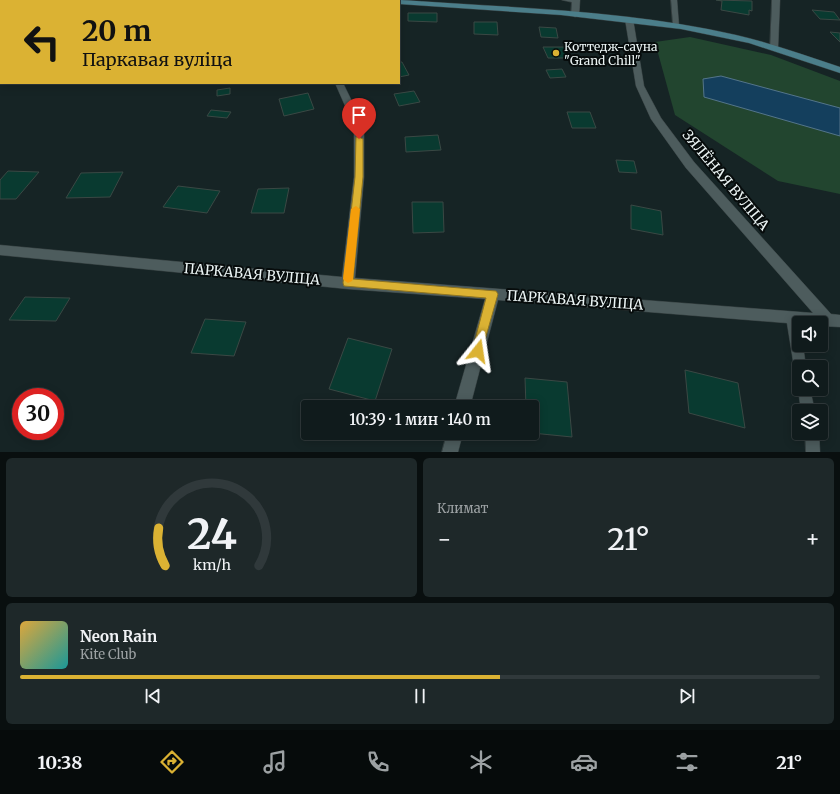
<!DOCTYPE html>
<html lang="ru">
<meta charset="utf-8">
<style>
body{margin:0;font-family:Merriweather,serif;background:#1e2829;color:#f1f3f6;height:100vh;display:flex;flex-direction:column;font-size:15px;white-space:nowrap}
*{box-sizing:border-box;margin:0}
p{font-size:13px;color:#9ca1a3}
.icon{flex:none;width:22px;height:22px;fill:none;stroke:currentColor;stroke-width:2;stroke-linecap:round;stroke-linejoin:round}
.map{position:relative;height:452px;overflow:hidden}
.side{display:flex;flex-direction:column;gap:6px;padding:6px;background:#090f0f;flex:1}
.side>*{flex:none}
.hud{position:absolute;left:0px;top:0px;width:400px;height:84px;box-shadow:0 2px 10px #0003,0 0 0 1px #30393b;background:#dbb233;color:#111;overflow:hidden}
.controls{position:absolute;left:792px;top:316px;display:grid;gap:8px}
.controls a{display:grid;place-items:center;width:36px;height:36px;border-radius:4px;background:#101b1c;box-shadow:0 2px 10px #0003,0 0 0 1px #30393b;font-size:20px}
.speed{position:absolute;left:12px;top:388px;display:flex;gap:8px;font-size:20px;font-weight:700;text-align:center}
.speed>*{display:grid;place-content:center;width:52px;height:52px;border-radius:50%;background:#101b1c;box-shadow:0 2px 10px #0003,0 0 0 1px #30393b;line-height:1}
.speed .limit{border:6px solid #d22;background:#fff;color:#111}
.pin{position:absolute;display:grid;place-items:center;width:34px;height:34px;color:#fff;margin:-41px -17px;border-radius:50% 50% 50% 0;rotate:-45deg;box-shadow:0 0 4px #0007}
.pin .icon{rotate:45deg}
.me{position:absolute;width:44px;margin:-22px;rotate:15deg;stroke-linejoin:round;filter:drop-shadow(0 0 3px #0008)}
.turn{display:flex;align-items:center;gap:14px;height:84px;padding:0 16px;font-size:18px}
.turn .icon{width:52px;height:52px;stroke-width:2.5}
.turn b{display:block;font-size:28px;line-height:34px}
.big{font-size:30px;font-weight:600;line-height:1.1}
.side .widget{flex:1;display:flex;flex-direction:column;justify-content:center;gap:6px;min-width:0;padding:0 14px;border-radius:6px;background:#1e2829}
.side .dial{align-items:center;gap:0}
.dial svg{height:104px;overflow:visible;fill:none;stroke:#30393b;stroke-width:7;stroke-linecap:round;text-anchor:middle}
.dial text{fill:#f1f3f6;stroke:none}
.song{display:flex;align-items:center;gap:12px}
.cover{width:48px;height:48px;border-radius:6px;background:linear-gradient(135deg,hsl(40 70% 55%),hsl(180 70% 35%))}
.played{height:4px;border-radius:2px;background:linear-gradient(90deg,#dbb233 60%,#30393b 60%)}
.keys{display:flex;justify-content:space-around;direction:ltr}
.heat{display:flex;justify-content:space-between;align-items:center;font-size:22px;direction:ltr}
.side .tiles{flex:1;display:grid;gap:6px;grid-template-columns:1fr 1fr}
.widget:last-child{grid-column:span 2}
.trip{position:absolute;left:301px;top:400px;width:238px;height:40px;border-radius:4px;background:#101b1c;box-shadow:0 2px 10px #0003,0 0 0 1px #30393b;font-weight:600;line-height:40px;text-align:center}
.tabs{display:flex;height:64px;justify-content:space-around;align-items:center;background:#060b0b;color:#9ca1a3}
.tabs .icon{width:28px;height:28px}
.tabs .active{color:#dbb233}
.tabs b{font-size:18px;color:#f1f3f6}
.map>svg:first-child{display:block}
.green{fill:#22452f}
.water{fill:#143f5d;stroke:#54758a}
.building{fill:#093a30;stroke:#3a4844}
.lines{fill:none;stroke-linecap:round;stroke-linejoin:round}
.lane-casing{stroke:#364041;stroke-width:1}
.street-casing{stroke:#364041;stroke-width:1}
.secondary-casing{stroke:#364041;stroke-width:1}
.lane{fill:#4d5c5d;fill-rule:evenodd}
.street{fill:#4d5c5d;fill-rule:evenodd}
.secondary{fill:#4b7e8a;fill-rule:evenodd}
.route{fill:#dbb233;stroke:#8e7421}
.slow{fill:#f59e0b}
.poi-dot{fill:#dbb233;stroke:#070c0c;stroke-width:1.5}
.labels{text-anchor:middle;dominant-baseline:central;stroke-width:4;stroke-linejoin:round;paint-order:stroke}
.far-poi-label{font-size:12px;fill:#ebf4f4;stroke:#070c0c;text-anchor:start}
.street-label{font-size:14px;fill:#ebf4f4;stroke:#070c0c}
</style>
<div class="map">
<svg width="840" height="452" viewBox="0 0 840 452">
<rect width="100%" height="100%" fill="#162425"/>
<path class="green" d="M690 37 771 55 840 81V194L778 181 675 115 655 42Z"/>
<path class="water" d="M721 76 840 108V136L704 97 703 79Z"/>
<path class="building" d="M52 0H65L120 1H51Z
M716 0 752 1V11L749 10V15L721 10 722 1Z
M812 10 834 12 840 20 820 19Z
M408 13H437V22L408 21Z
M474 22H497L498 35 474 34Z
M539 27 556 28 558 38 541 37Z
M830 32 840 33V42Z
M543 47H565L570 58H548Z
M399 62H402L409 75 399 77Z
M562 69 566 77 550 78 546 70Z
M230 88V94L217 96V90Z
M414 91 420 102 399 106 394 94Z
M308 93 314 109 284 116 279 99Z
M211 110 231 112 227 118 207 116Z
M567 112H590L596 128H572Z
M438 135 441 150 406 152 405 137Z
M616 160 634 161 637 173 619 172Z
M8 171 39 172 16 199H0V180Z
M123 172 110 197 66 198 81 173Z
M178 186 220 191 207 213 163 207Z
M289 188 284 213H251L258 189Z
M412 202H443L444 232 413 233Z
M631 205 661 211 663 235 631 229Z
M25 297 70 298 56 321 9 320Z
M205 319 246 322 234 356 191 353Z
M348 338 392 349 375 401 329 389Z
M685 370 738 383 745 428 689 413Z
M525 378 567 382 572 437 532 433V407H526Z"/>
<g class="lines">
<defs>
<path id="lane" d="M562 0H578L579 1 576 3Z
M671 0H677L679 26 676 28 673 26Z
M792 312 796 313 798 317 799 345H803L806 367H799V373L796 371 794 367 786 317 788 313Z
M799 386V389H810L815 411H801L798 389Z
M805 433H819L820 452H806Z"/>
<path id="street" d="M314 0H322V1H314Z
M572 0H580L579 15 575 17 571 15Z
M772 0H780L778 48 774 50 770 48Z
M626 17H629L633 19 644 86 661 118 694 162 831 314 840 315V327L821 326V323L799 324 498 300 470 407H454L485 299 348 289 0 255V245L342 277 354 177V126L335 83H343L364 126V177L355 278 813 313 686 168 651 119 636 86 625 19Z
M447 433H463L458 452H442Z"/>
<path id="secondary" d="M374 0H394L395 1H375Z
M401 0C513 8 626 10 736 35 771 43 806 56 840 67V73L749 43 681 29 561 15 399 4V1H396Z"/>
</defs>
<use href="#lane" class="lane-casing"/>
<use href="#street" class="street-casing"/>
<use href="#secondary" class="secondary-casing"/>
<use href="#lane" class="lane"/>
<use href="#street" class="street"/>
<use href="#secondary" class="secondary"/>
</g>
<path class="route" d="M356 137H359L363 139V177L353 279 496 291 498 294 481 354 478 356 474 354 472 351 486 298 344 286 343 283 355 177Z"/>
<path class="slow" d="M356 206 360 209 353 279 352 281 348 283 345 281 343 279 351 209Z"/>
<circle class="poi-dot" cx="556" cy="53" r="4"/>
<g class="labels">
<g class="far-poi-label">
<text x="564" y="46">Коттедж-сауна<tspan x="564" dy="14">"Grand Chill"</tspan></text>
</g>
<g class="street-label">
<text transform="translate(726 180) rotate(50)">ЗЯЛЁНАЯ ВУЛІЦА</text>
<text transform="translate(252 274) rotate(5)">ПАРКАВАЯ ВУЛІЦА</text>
<text transform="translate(575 300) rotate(4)">ПАРКАВАЯ ВУЛІЦА</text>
</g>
</g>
</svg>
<div class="controls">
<a><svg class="icon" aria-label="sound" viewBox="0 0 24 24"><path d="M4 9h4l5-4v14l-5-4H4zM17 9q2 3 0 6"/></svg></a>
<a><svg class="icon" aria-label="search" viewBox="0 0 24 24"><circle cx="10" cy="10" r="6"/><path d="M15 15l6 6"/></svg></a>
<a><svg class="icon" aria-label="layers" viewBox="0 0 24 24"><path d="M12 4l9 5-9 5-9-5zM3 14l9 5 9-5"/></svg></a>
</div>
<div class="speed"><div class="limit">30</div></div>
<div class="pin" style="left:359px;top:139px;background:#d93025"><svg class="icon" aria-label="arrive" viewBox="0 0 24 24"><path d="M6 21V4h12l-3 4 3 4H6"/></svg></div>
<svg class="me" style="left:478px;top:351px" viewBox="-20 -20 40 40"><path d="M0-17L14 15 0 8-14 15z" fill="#dbb233" stroke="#fff" stroke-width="4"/></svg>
<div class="trip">10:39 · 1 мин · 140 m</div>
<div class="hud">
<div class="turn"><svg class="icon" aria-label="left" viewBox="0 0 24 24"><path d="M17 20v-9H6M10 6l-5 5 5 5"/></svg><div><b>20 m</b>Паркавая вуліца</div></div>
</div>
</div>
<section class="side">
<div class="tiles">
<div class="widget dial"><svg viewBox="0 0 100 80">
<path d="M14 69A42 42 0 1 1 86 69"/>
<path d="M14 69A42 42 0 0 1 9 40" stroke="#dbb233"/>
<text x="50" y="56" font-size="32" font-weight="700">24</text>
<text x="50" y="72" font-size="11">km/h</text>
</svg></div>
<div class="widget"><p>Климат</p>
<div class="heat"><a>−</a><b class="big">21°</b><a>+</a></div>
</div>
<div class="widget">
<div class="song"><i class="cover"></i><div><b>Neon Rain</b><p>Kite Club</p></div></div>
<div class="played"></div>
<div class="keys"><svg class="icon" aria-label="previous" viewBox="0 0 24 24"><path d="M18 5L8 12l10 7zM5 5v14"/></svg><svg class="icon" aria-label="pause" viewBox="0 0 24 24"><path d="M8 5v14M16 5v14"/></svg><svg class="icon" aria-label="next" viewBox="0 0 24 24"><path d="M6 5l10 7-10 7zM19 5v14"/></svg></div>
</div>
</div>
</section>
<nav class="tabs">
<b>10:38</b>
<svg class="icon active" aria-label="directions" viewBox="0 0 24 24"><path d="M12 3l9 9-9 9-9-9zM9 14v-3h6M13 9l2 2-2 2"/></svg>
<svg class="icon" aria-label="music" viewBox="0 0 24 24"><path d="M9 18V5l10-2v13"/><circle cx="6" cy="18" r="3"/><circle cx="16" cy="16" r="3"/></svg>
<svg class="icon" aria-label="phone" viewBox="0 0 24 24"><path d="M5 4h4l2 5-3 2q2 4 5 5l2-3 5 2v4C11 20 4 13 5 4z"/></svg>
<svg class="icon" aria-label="climate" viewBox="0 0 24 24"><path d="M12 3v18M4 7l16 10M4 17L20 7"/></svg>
<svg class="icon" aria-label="car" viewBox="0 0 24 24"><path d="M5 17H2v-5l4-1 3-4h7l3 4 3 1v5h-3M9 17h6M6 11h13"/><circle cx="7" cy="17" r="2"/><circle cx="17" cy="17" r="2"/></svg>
<svg class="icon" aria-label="filters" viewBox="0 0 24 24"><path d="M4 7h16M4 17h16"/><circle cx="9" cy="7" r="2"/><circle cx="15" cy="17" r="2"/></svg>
<b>21°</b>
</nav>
